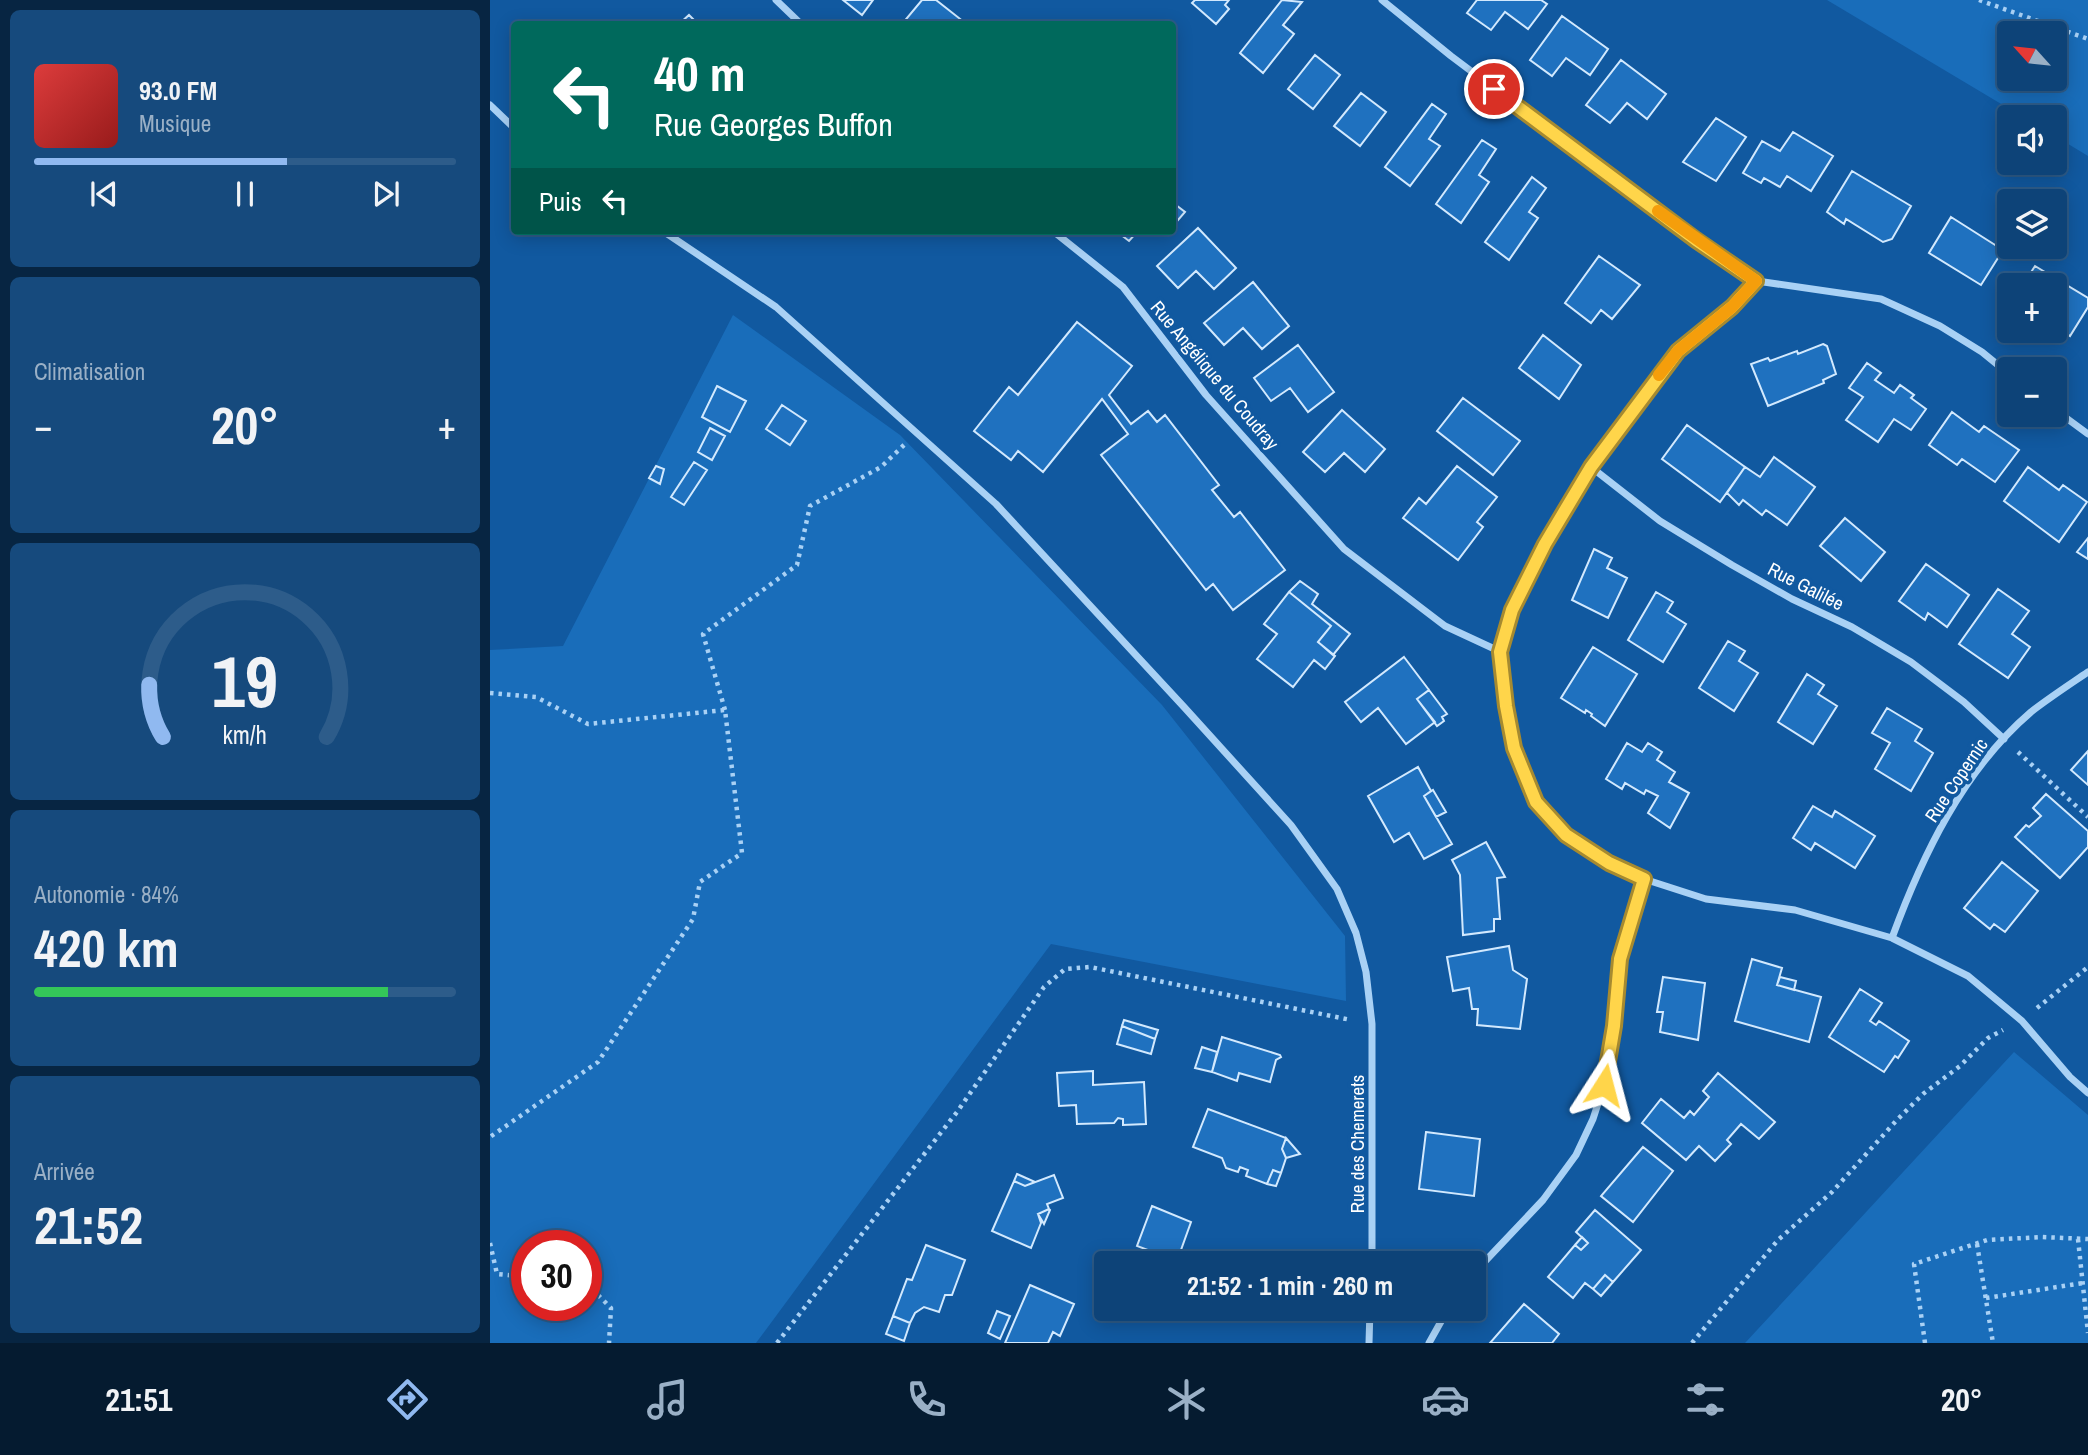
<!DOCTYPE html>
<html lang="fr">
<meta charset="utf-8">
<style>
body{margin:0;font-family:"Archivo Narrow",sans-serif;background:#164a7d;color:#f1f3f6;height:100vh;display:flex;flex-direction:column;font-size:26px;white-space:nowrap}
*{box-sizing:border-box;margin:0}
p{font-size:23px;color:#9ab0c6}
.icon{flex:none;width:38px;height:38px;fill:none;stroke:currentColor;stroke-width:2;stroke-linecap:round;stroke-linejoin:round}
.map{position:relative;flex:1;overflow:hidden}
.sheet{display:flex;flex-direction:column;gap:10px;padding:10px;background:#072542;width:490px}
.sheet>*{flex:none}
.banner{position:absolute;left:21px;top:21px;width:665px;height:214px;border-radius:7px;box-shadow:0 4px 18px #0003,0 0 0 2px #2d5c8a;background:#00695c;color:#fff;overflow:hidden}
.needle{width:46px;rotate:297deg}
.tools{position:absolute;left:1507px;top:21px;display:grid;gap:14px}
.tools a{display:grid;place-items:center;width:70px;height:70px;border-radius:7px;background:#0d4378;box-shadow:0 4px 18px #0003,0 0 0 2px #2d5c8a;font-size:35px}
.speed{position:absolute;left:21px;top:1230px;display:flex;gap:14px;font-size:35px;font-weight:700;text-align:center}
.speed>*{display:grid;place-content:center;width:91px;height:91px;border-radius:50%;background:#0d4378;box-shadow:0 4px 18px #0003,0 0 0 2px #2d5c8a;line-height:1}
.speed .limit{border:10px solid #d22;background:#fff;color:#111}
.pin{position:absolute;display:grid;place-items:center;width:60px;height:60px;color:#fff;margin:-30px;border:4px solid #fff;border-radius:50%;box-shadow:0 2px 7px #0007}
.me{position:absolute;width:77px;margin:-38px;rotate:9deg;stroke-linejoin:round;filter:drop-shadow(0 0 5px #0008)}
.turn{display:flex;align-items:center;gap:24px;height:147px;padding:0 28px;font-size:32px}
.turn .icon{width:91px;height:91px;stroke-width:2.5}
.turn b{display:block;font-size:49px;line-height:60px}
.then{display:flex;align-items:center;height:66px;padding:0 28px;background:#0003;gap:14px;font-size:26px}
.big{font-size:52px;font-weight:800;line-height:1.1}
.sheet .widget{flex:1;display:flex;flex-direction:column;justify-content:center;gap:10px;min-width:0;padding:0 24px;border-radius:10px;background:#164a7d}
.sheet .dial{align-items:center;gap:0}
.dial svg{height:182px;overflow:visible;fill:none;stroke:#2d5c8a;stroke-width:7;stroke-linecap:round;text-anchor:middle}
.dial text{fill:#f1f3f6;stroke:none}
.song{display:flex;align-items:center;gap:21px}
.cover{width:84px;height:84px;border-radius:10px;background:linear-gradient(135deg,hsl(0 70% 55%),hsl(0 70% 35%))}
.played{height:7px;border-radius:4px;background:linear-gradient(90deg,#90b9f0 60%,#2d5c8a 60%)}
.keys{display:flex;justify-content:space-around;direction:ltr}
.heat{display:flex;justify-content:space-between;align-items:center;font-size:38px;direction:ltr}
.charge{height:10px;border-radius:5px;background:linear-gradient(90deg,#34c759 84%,#2d5c8a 0)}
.trip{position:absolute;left:604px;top:1251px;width:392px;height:70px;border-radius:7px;background:#0d4378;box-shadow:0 4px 18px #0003,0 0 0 2px #2d5c8a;font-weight:800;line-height:70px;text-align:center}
.menu{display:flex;height:112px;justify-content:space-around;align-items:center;background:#051b30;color:#9ab0c6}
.menu .icon{width:49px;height:49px}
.menu .selected{color:#90b9f0}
.menu b{font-size:32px;color:#f1f3f6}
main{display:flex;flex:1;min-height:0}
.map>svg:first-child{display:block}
.green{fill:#196dba;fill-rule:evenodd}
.building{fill:#1f71bf;stroke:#d2e9fe;stroke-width:2}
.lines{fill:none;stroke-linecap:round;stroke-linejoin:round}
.path{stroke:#a9d1f5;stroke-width:4.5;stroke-dasharray:3.5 5;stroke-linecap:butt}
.minor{stroke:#a9d1f5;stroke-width:7}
.route-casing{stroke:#a68a30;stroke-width:18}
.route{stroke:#ffd54a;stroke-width:12}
.slow{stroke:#f59e0b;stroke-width:12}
.labels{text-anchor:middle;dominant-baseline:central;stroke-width:7;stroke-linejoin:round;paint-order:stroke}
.street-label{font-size:19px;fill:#fff;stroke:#1159a0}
</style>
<main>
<section class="sheet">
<div class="widget">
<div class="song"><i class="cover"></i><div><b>93.0 FM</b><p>Musique</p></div></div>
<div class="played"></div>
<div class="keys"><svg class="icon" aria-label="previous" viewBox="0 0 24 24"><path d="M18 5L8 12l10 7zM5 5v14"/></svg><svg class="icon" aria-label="pause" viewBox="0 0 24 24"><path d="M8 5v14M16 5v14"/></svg><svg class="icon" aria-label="next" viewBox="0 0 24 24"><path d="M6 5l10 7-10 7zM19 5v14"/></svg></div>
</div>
<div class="widget"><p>Climatisation</p>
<div class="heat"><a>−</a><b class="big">20°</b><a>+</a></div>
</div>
<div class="widget dial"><svg viewBox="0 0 100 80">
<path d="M14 69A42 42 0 1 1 86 69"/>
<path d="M14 69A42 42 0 0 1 8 46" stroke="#90b9f0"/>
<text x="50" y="56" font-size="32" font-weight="700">19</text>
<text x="50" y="72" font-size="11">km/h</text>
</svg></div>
<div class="widget"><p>Autonomie · 84%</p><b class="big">420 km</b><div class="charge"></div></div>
<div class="widget"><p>Arrivée</p><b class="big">21:52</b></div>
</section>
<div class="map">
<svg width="1598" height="1343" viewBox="0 0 1598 1343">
<rect width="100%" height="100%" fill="#1159a0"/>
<path class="green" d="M1337 0H1598V156L1565 136 1564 117H1533ZM1519 33H1564V79H1519Z
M243 315 410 435 672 705 855 936 856 1001 561 944 266 1343H0V650L73 646ZM37 1246H96V1306H37Z
M1524 1052 1598 1115V1343H1255Z"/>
<path class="building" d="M353 0H383L372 15Z
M432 0H446L474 22 472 24H412Z
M705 0H739L735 5 739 9 726 24 702 3Z
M792 0 812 2 793 25 804 34 773 73 750 53Z
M987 0H1051L1057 4 1038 29 1015 12 1001 30 977 13Z
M199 15 208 24H189Z
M1072 16 1118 49 1100 75 1076 58 1062 76 1040 60Z
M825 55 850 75 823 109 798 89Z
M1131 60 1176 94 1157 119 1137 103 1120 123 1096 105Z
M871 93 896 112 870 146 844 126Z
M942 104 956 114 939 139 950 146 920 186 895 167Z
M1226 118 1256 137 1226 181 1193 162Z
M1303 132 1343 156 1321 191 1297 176 1290 187 1274 178 1271 183 1253 173 1272 141 1290 151Z
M992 140 1006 149 989 175 999 182 971 223 946 204Z
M1362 171 1421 206 1402 239 1393 242 1356 219 1354 224 1337 212Z
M1042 177 1056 188 1039 212 1048 218 1019 260 995 242Z
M682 202 695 212 682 227Z
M1461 217 1513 250 1491 285 1439 253Z
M708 228 746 268 724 289 706 271 688 288 667 266Z
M626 231H648L639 241Z
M1109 256 1150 285 1122 319 1111 310 1101 323 1075 303Z
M1545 266 1598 298V307L1580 336 1564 326V285H1533Z
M763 282 799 326 772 349 753 328 734 345 714 323Z
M587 322 642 366 619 395 641 424 658 411 667 422 675 415 729 485 722 490 744 517 750 512 795 570 743 610 723 584 716 590 611 455 638 434 612 399 553 472 528 451 521 460 484 431 519 387 528 395Z
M1053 335 1091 365 1069 399 1029 368Z
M1333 344 1337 346 1346 374 1333 380 1334 383 1278 406 1261 364 1278 358 1280 361 1307 351 1308 354Z
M808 345 844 392 818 412 800 388 781 401 764 378Z
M1377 363 1391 373 1385 380 1404 393 1410 385 1424 395 1421 398 1436 409 1421 430 1404 419 1388 442 1356 420 1373 397 1359 388Z
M227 386 256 401 240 432 212 417Z
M973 398 1030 441 1003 475 947 431Z
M292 405 316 421 300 445 276 429Z
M852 410 895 449 875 472 854 453 835 472 813 452Z
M1462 412 1489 432 1494 426 1529 450 1505 482 1472 459 1467 465 1439 445Z
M1197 425 1255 467 1230 502 1172 459Z
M220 428 235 436 222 460 208 452Z
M1284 457 1325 487 1297 525 1276 510 1272 515 1253 500 1249 505 1237 493 1255 467 1270 477Z
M204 462 217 470 194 505 181 497Z
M166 466 174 469 170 484 159 478Z
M967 466 1007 497 987 522 993 527 968 560 913 518 929 498 936 504Z
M1538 467 1569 490 1573 485 1597 502 1569 542 1514 501Z
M1355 518 1395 552 1371 581 1330 546Z
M1598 538V559L1587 552Z
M1104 549 1122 558 1117 568 1137 578 1118 618 1082 600Z
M1436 564 1479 595 1457 627 1438 613 1435 620 1409 601Z
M810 581 828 594 822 604 860 634 843 655 828 642 841 626 799 592Z
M1508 589 1539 611 1522 634 1540 647 1518 678 1469 644Z
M799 592 841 626 828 642 845 656 835 669 824 660 803 687 767 659 787 634 774 624Z
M1166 592 1183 602 1177 612 1196 624 1173 662 1138 640Z
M1238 641 1255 651 1249 661 1268 673 1244 711 1209 688Z
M1103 647 1147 674 1115 726 1101 716 1102 714 1096 710 1095 713 1071 698Z
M914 657 939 690 927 699 945 722 916 744 888 708 871 722 855 702Z
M1317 674 1334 685 1328 694 1347 706 1323 744 1288 722Z
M939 690 957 714 952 717 954 721 947 726 927 699Z
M1397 708 1432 729 1425 741 1443 753 1421 791 1385 769 1400 743 1382 733Z
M1137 743 1152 752 1158 743 1172 752 1167 760 1185 772 1179 782 1199 793 1180 828 1158 813 1168 796 1156 790 1154 794 1135 783 1132 789 1116 779Z
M1598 751V785L1581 770Z
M928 767 941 791 934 796 962 844 934 859 919 833 904 842 878 796Z
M943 790 956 812 946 817 934 796Z
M1556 794 1598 831V847L1570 878 1525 837 1536 825 1539 827 1551 816 1543 808Z
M1323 806 1342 817 1345 811 1385 836 1365 868 1325 843 1321 850 1303 838Z
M996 842 1015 877 1007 878 1010 919H1004V931L973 935 970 875 962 860Z
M1512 862 1548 891 1515 932 1504 924 1500 929 1474 908Z
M1019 946 1023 970 1037 979 1030 1029 987 1025 988 1009H982L979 988 963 991 957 957Z
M1262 959 1292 968 1287 985 1331 997 1319 1042 1245 1021Z
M1173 977 1215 983 1208 1040 1170 1032 1173 1012H1167Z
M1290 977 1306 981 1304 990 1287 985Z
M1370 989 1392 1003 1380 1021 1386 1025 1389 1021 1419 1041 1408 1058 1405 1056 1394 1072 1339 1037Z
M634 1020 668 1030 665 1039 632 1026Z
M632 1026 665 1039 661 1054 627 1044Z
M732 1037 790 1055 791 1057 786 1060 780 1082 749 1073 747 1081 722 1072Z
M712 1047 727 1052 722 1072 705 1068Z
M603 1071V1085L654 1082 656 1124 633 1125V1119L628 1118 624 1123 587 1124 586 1105 569 1106 567 1073Z
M1228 1073 1285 1122 1269 1139 1251 1124 1237 1140 1241 1144 1225 1161 1209 1146 1196 1160 1152 1123 1171 1099 1194 1118 1200 1111 1204 1115 1219 1097 1213 1091Z
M718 1109 796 1138 792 1149 796 1158 791 1173 783 1170 777 1184 756 1176 758 1170 750 1167 748 1172 736 1168 732 1158 703 1147Z
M936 1132 990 1139 984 1196 929 1189Z
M796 1138 810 1154 796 1158 792 1149Z
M1153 1147 1183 1171 1143 1222 1111 1196Z
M783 1170 791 1173 786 1186 777 1184Z
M527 1174 545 1182 535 1186 524 1181Z
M564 1175 573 1198 557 1204 559 1209 548 1214 551 1223 541 1248 502 1231 524 1181 535 1186Z
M662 1206 701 1222 687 1261 647 1246Z
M559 1209 560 1210 554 1224 548 1214Z
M1105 1210 1151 1250 1123 1282 1115 1275 1103 1289 1095 1283 1083 1298 1058 1277 1085 1245 1091 1250 1098 1243 1086 1232Z
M1092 1237 1098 1243 1091 1250 1085 1245Z
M436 1245 475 1260 462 1295H455L449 1312 434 1307 425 1313 420 1323 403 1316 417 1279 422 1280Z
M1115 1275 1123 1282 1111 1296 1103 1289Z
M540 1285 584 1304 570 1336 563 1332 558 1343H515Z
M1034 1304 1069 1334 1062 1343H1000Z
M507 1311 520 1316 510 1339 498 1333Z
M403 1316 420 1323 414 1341 396 1334Z"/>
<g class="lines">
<path class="path" d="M1489 0 1598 39
M0 693 46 697 98 724 235 710 252 853 210 882 203 919 108 1062 0 1137
M235 710 213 634 307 565 320 506 391 467 414 445
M1528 752 1598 817
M1547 1008 1598 967
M1588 1239 1598 1333
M0 1243 7 1274 37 1277
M1487 1244 1503 1343
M96 1283 121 1308 119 1343
M1496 1298 1593 1283
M287 1343 467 1112 554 987 575 969 600 967 861 1020
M1202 1343 1288 1240 1342 1192 1406 1121 1433 1094 1470 1066 1498 1038 1513 1030
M1435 1343 1424 1264 1497 1240 1552 1237 1598 1239"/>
<path class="minor" d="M286 0 311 24
M892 0 961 56 1206 240 1267 281
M0 105 24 128
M173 231 286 307 506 504 694 707 801 825 847 889 866 933 876 972 882 1024V1264
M563 231 633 287 716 395 854 549 955 626 1011 652
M1519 374 1492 352 1450 326 1391 299 1267 281 1242 307 1188 351 1101 467 1055 544 1022 610 1011 652 1015 706 1024 748 1046 802 1076 835 1119 863 1154 879 1216 899 1305 910 1402 938 1478 976 1532 1021 1580 1077 1598 1093
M1564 409 1598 434
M1101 467 1170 521 1242 565 1302 599 1362 627 1421 662 1474 702 1514 739
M1402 938C1432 856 1473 770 1541 712 1559 698 1579 685 1598 672
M984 1273 1053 1200 1086 1155 1103 1119 1114 1085 1124 1026 1130 959 1154 879
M879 1343 880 1309
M939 1343 958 1309"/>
</g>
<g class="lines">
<defs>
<path id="route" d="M1004 89 1206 240 1266 281 1242 307 1188 351 1101 467 1055 544 1022 610 1010 652 1016 706 1024 748 1046 802 1076 835 1119 863 1154 879 1130 959 1124 1026 1114 1085"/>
</defs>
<use href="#route" class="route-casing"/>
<use href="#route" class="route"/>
<path class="slow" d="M1168 211 1266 281 1242 307 1188 351 1169 375"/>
</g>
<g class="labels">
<g class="street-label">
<text transform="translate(725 375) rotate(50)">Rue Angélique du Coudray</text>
<text transform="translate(1316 586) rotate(27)">Rue Galilée</text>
<text transform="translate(1466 780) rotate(-56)">Rue Copernic</text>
<text transform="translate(867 1144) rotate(-90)">Rue des Chemerets</text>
</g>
</g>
</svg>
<div class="tools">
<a><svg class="needle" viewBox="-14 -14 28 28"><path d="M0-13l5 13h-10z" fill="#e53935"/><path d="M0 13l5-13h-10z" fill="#9ab0c6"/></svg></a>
<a><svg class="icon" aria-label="sound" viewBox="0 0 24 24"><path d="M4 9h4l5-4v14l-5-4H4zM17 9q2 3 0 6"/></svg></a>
<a><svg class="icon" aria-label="layers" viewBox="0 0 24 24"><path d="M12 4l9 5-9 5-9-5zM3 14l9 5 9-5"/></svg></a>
<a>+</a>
<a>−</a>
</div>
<div class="speed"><div class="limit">30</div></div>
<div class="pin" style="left:1004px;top:89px;background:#d93025"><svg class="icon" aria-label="arrive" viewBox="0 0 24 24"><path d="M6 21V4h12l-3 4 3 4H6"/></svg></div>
<svg class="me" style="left:1114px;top:1085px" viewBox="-20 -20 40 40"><path d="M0-17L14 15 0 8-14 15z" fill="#ffd54a" stroke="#fff" stroke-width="4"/></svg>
<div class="trip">21:52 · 1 min · 260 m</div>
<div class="banner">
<div class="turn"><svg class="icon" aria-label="left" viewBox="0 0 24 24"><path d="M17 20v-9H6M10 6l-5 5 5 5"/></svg><div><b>40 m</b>Rue Georges Buffon</div></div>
<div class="then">Puis<svg class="icon" aria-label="left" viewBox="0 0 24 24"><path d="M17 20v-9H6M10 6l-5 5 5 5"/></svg></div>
</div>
</div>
</main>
<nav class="menu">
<b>21:51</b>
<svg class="icon selected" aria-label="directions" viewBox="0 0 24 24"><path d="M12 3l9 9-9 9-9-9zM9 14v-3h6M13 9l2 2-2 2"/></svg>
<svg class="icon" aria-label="music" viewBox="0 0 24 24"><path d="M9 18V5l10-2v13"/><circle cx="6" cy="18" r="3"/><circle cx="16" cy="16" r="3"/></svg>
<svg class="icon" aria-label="phone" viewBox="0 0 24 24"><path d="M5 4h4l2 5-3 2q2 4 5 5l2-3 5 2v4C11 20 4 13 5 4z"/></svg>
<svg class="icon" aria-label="climate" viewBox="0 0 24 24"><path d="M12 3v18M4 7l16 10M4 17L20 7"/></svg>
<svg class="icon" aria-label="car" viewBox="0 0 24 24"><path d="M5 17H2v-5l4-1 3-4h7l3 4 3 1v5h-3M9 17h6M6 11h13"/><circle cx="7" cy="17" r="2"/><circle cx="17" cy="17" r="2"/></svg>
<svg class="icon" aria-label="filters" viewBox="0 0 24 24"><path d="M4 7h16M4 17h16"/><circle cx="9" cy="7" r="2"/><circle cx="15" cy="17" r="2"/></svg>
<b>20°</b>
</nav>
